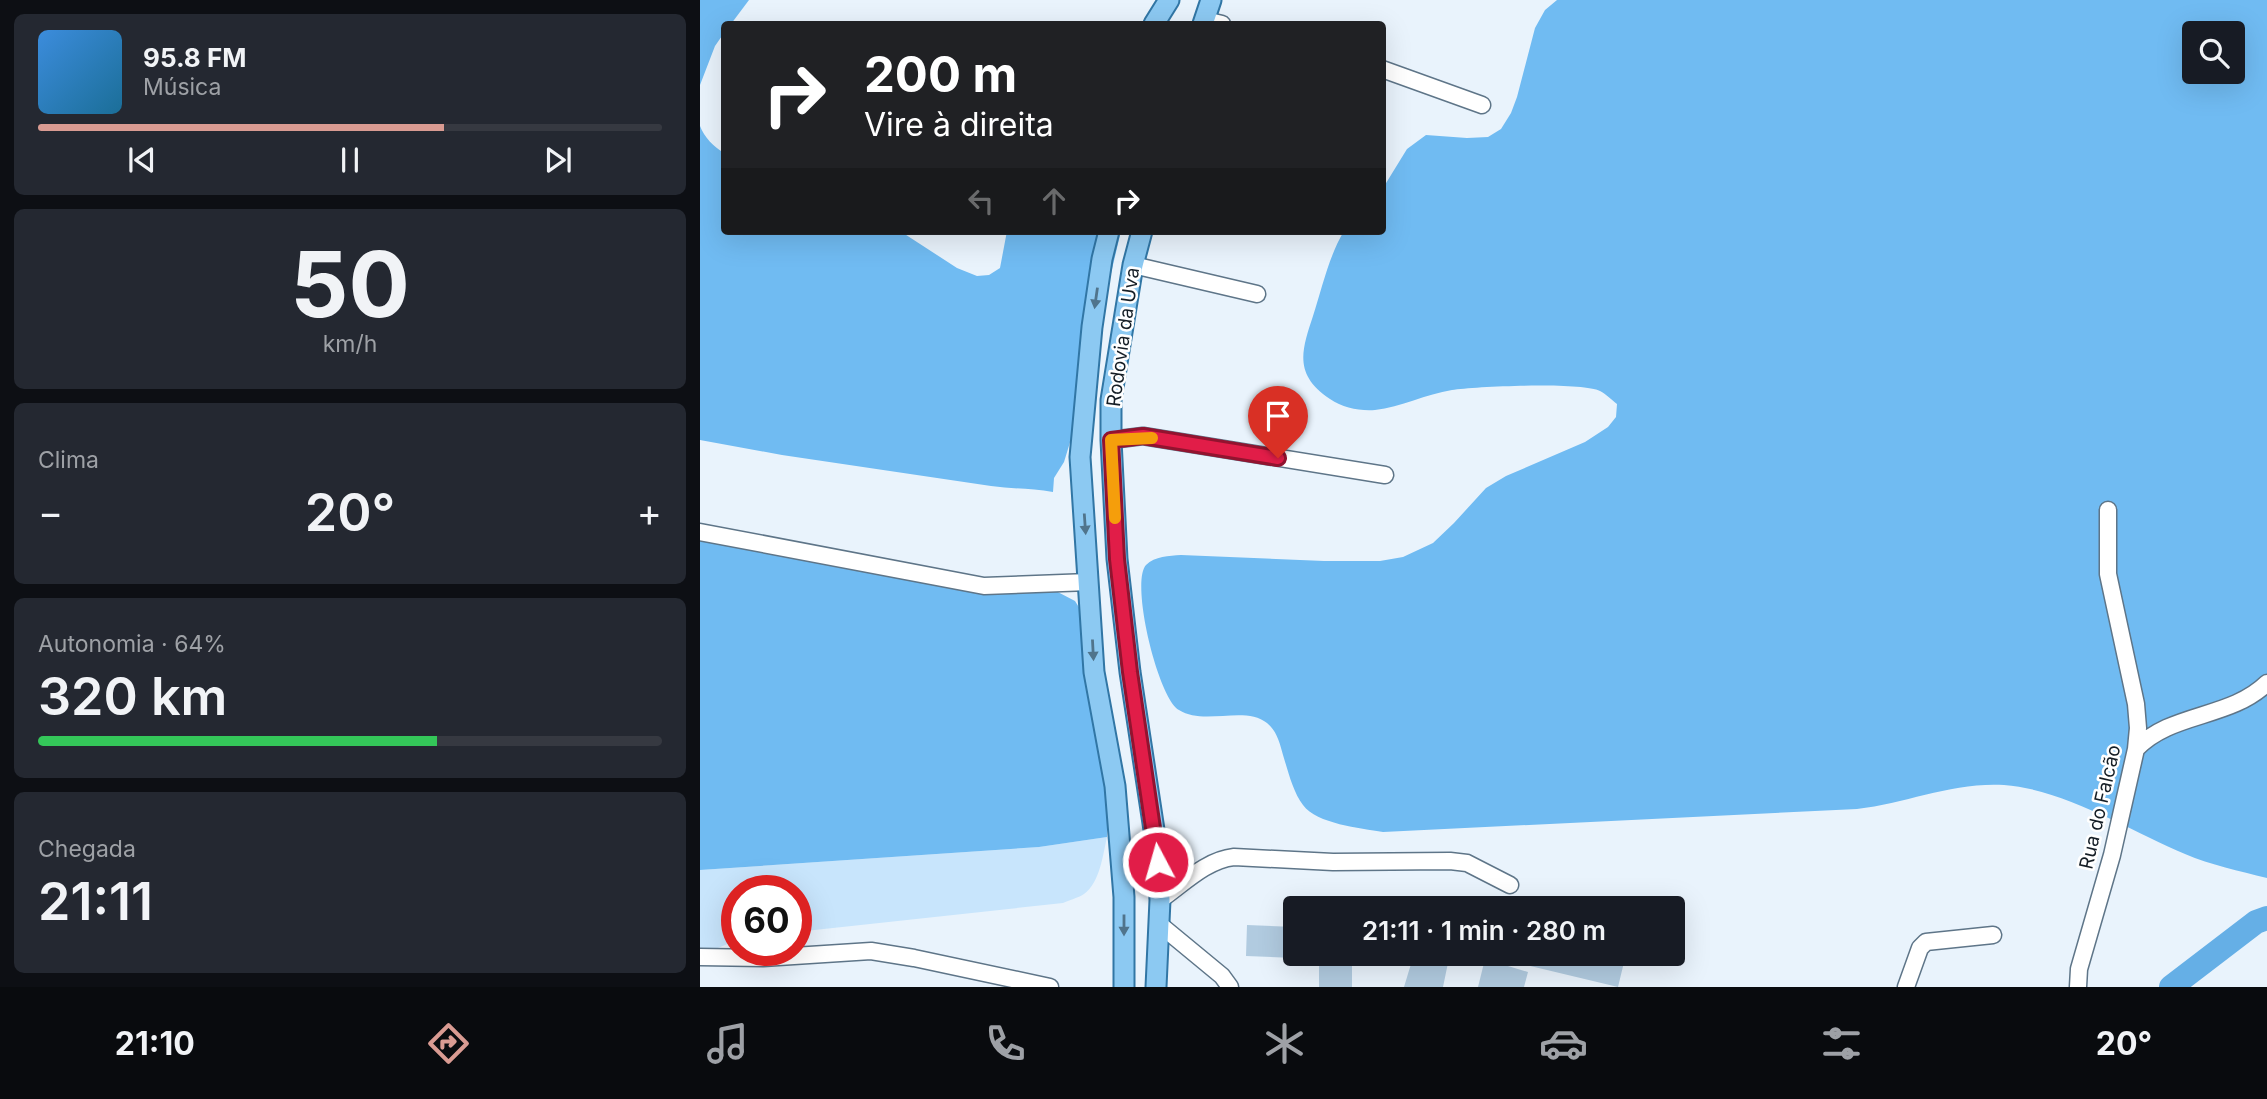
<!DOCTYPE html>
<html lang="pt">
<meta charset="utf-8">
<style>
body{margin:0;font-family:Inter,sans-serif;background:#242831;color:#f1f3f6;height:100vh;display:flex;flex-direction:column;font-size:26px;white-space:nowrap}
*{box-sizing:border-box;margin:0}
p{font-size:23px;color:#9ea1a6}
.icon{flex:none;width:38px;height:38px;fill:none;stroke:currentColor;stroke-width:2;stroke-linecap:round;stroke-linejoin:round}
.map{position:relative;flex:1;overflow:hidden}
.details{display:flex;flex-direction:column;gap:14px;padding:14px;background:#0d0f14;width:700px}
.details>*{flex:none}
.hud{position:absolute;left:21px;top:21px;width:665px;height:214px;border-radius:7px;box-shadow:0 7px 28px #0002;background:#202124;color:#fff;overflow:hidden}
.tools{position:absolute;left:1482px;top:21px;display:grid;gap:14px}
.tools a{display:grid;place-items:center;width:63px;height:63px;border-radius:7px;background:#171b24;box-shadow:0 7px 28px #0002;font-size:35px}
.speed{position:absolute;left:21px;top:875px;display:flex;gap:14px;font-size:35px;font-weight:700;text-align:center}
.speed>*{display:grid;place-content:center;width:91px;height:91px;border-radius:50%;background:#171b24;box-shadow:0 7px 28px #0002;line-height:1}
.speed .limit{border:10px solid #d22;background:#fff;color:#111}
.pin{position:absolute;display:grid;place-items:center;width:60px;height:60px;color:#fff;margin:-72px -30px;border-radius:50% 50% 50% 0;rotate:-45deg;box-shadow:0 0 7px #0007}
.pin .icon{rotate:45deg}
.me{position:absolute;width:77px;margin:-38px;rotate:354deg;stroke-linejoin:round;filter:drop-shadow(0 0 5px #0008)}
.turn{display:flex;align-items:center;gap:24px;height:147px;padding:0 28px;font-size:32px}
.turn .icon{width:91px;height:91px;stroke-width:2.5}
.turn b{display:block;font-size:49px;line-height:60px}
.lanes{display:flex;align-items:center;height:66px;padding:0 28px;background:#0003;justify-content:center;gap:35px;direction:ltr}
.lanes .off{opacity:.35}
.big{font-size:52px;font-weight:600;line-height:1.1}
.details .tile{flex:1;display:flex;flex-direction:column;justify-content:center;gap:10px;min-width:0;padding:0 24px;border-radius:10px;background:#242831}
.details .dial{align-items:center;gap:0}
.dial b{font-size:91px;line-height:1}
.song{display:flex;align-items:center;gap:21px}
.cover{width:84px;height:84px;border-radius:10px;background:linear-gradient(135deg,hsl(210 70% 55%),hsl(200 70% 35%))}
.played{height:7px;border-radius:4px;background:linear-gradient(90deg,#d99b92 65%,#363941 65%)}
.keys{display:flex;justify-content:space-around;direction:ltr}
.heat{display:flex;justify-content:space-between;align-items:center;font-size:38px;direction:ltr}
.charge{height:10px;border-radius:5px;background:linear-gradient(90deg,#34c759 64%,#363941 0)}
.trip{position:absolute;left:583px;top:896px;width:402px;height:70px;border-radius:7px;background:#171b24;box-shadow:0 7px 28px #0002;font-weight:600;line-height:70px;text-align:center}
.dock{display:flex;height:112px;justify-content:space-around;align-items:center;background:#090b0e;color:#9ea1a6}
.dock .icon{width:49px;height:49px}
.dock .active{color:#d99b92}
.dock b{font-size:32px;color:#f1f3f6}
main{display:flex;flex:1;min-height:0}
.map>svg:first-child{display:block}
.green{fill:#c8e5fc}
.forest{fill:#70bbf2;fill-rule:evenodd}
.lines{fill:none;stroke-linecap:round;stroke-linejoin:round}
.river{stroke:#65afe6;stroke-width:24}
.building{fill:#b1cbe0}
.minor-casing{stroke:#5e7588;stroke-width:19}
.major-casing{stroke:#3176a5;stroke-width:23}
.minor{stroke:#fff;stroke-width:16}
.major{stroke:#8cc9f2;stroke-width:19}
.oneway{fill:#50748c}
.route-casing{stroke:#92132f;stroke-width:18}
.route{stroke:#e11d48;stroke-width:12}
.slow{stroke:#f59e0b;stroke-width:12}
.labels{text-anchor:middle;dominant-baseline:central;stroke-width:5;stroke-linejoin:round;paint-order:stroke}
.street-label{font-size:19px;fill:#151e26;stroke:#fff}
</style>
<main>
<section class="details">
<div class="tile">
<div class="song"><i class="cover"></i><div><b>95.8 FM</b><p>Música</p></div></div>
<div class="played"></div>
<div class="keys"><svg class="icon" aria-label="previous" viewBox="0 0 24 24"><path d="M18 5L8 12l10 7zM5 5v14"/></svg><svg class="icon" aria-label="pause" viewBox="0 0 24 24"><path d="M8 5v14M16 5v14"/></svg><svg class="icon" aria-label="next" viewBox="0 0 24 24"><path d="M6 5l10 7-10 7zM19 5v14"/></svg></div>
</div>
<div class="tile dial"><b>50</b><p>km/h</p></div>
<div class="tile"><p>Clima</p>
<div class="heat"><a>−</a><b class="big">20°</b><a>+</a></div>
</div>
<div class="tile"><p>Autonomia · 64%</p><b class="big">320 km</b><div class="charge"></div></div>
<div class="tile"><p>Chegada</p><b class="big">21:11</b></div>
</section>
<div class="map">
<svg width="1567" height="987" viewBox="0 0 1567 987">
<rect width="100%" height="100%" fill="#e9f3fc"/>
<path class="green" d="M407 837C403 854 400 883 384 894 378 898 369 900 363 903L96 932V891H37V940L6 953 0 961V870L339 847Z"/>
<path class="forest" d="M0 0H49L31 24H24V33L15 46 0 85Z
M857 0H1567V878C1539 871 1511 865 1485 854 1431 831 1363 789 1304 785 1253 782 1207 803 1157 809L683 832C660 828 617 824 603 805 593 792 588 771 583 755 580 744 577 731 567 723 545 705 504 726 479 710 458 698 430 582 446 565 455 556 469 556 481 555L624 561H680L703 557 733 543 754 523 786 488 806 476 885 442 908 427 916 417 917 404C912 400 906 394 900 391 882 382 776 386 752 390 726 394 701 407 675 410 659 411 643 408 630 399 594 375 601 352 613 316 622 288 629 256 644 231H682L683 188 707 149 726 135 767 138 788 137 801 129 811 113 817 97 835 28 845 10ZM1494 33H1533V72H1494Z
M0 126C4 137 14 147 24 153V231H200L257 268 277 276 289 275 300 268 307 231H421L375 426 364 462 354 478 353 492C332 488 312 489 291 486L82 455 0 440Z
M0 534 352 589 375 601 385 617 407 789V837L339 847 0 870Z"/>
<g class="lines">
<path class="river" d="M1471 987 1556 922 1567 918"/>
</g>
<path class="building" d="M547 925 595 927V954H652V987H619V959L546 956Z
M714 954H727L749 958 743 987H704Z
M825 954H926L918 987 822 964Z
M785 959 828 972 824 987H778Z"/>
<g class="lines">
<defs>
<path id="minor" d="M505 20 522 24
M682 69 782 105
M433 265 557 294
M411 440 443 436 685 475
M0 532 284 586 389 582
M1436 749C1471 712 1530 719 1567 683
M460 900C483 884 506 860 534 857L633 862 750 861 767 863 810 885
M459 924 522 976 530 987
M0 957 63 958 171 951 214 958 350 987
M1206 987 1220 948 1226 942 1293 935
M1378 987 1379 969 1412 855 1436 749 1438 728 1436 704 1408 574V510"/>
<path id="major" d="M454 24 469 0
M503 24 511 0
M409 231 402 259 392 327 380 457 394 672 415 786 424 897V987
M442 231 433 265 411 400V440L417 559 430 672 456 843 460 900 456 987"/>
</defs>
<use href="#minor" class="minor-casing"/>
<use href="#major" class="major-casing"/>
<use href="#minor" class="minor"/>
<use href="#major" class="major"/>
</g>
<defs><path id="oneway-solid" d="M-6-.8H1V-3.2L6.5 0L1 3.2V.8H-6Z" transform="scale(1.75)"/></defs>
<g class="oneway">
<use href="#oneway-solid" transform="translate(396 298) rotate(98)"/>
<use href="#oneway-solid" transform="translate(385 524) rotate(86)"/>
<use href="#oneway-solid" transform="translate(393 650) rotate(87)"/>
<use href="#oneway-solid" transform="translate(424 925) rotate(90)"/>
</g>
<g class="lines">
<defs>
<path id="route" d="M458 862 430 672 417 559 411 440 443 436 578 458"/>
</defs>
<use href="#route" class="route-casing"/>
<use href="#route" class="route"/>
<path class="slow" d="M415 518 411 440 452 438"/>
</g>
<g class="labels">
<g class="street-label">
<text transform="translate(423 337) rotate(-82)">Rodovia da Uva</text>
<text transform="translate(1400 807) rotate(-77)">Rua do Falcão</text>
</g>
</g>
</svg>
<div class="tools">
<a><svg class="icon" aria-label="search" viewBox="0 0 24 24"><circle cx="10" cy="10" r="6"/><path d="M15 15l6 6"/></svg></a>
</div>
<div class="speed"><div class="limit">60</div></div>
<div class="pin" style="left:578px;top:458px;background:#d93025"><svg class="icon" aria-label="arrive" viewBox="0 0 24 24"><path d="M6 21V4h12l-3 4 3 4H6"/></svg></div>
<svg class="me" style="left:458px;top:862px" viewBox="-20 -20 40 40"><circle r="17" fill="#e11d48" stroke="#fff" stroke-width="3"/><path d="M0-11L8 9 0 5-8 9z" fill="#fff"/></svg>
<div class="trip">21:11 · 1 min · 280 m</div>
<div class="hud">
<div class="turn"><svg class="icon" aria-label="right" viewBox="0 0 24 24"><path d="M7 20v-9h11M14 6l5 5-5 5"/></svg><div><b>200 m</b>Vire à direita</div></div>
<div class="lanes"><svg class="icon off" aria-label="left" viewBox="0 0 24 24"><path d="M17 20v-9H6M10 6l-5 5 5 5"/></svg><svg class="icon off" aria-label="ahead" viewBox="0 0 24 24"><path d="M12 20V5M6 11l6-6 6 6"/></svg><svg class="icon" aria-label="right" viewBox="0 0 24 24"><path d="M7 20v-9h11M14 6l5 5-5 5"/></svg></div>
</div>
</div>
</main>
<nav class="dock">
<b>21:10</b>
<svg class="icon active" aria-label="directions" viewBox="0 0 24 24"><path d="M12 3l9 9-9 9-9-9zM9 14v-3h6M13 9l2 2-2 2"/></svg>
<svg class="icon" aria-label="music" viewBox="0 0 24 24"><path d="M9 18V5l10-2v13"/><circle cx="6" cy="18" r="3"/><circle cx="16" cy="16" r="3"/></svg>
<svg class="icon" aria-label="phone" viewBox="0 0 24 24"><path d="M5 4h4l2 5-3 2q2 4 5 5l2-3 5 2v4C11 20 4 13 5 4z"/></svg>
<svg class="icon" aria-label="climate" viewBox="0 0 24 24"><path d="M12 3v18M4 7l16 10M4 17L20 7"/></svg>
<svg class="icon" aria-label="car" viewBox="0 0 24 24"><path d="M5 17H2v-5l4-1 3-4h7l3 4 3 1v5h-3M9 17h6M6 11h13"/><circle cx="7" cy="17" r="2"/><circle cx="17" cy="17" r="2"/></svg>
<svg class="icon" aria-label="filters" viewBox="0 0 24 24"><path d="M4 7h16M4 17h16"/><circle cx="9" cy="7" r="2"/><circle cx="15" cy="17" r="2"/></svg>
<b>20°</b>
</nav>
